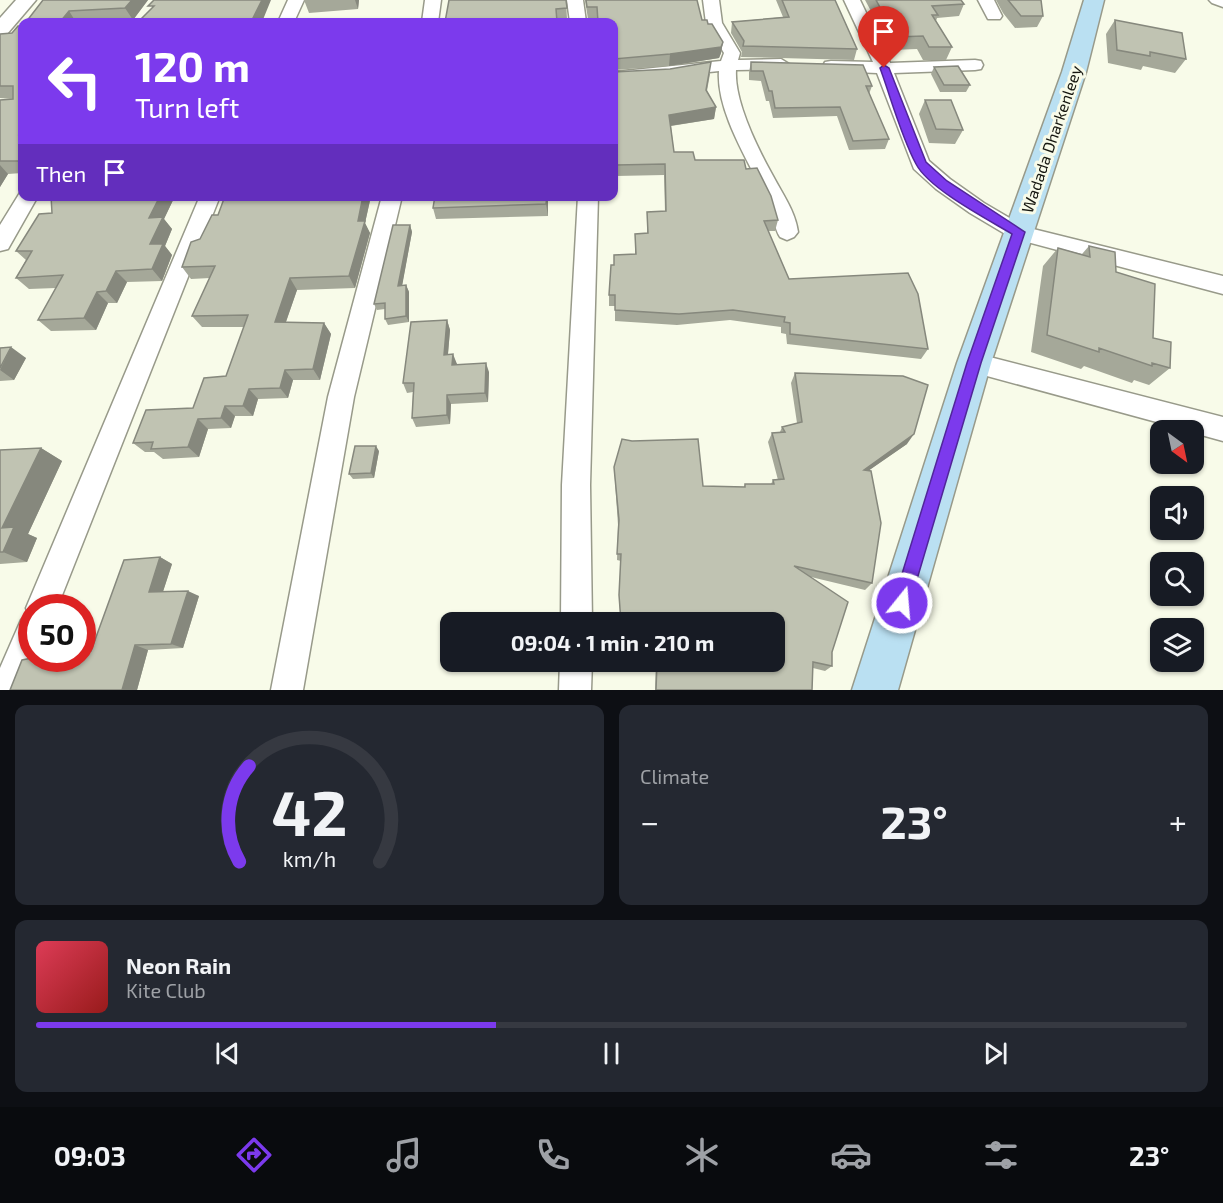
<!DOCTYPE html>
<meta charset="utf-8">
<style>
body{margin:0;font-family:"Exo 2",sans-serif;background:#242831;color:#f1f3f6;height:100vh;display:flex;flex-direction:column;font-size:22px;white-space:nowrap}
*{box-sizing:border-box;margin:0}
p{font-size:20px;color:#9ea1a6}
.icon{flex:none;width:33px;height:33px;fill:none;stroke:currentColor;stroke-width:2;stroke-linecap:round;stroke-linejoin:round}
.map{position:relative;height:690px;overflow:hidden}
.panel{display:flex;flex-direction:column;gap:15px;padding:15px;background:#0d0f14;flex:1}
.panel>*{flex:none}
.guide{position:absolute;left:18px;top:18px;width:600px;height:183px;border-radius:12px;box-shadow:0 2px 4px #0004;background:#7c3aed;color:#fff;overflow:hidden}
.needle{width:39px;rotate:147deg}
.tools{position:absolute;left:1150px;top:420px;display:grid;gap:12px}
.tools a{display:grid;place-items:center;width:54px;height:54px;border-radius:12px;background:#171b24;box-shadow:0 2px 4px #0004;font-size:30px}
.speed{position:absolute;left:18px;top:594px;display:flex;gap:12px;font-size:30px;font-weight:700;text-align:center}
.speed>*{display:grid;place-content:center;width:78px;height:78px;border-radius:50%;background:#171b24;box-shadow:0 2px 4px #0004;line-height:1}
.speed .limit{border:9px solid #d22;background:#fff;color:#111}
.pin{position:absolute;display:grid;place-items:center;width:51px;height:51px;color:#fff;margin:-62px -26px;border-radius:50% 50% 50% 0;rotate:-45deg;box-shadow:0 0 6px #0007}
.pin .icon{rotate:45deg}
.me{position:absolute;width:66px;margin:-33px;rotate:17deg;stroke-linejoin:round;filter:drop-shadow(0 0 4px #0008)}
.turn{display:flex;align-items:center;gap:21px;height:126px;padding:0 18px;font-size:27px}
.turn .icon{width:78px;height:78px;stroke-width:2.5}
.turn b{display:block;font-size:42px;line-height:51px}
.then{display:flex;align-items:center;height:57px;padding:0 18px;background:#0003;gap:12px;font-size:22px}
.big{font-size:45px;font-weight:700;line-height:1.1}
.panel .card{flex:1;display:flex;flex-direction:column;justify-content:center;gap:9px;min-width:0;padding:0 21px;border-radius:12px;background:#242831}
.panel .dial{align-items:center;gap:0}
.dial svg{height:156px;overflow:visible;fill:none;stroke:#363941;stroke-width:7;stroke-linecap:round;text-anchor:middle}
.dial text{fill:#f1f3f6;stroke:none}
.song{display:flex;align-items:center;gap:18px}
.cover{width:72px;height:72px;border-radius:9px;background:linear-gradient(135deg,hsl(350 70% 55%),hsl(0 70% 35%))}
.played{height:6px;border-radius:3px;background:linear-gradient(90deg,#7c3aed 40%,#363941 40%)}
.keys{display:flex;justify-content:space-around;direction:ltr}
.heat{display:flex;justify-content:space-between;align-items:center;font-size:33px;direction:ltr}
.panel .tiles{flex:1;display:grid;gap:15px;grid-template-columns:1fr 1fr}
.card:last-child{grid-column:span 2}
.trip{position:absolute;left:440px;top:612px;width:345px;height:60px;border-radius:12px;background:#171b24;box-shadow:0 2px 4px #0004;font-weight:700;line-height:60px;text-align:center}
.tab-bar{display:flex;height:96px;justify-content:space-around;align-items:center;background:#090b0e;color:#9ea1a6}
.tab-bar .icon{width:42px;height:42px}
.tab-bar .active{color:#7c3aed}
.tab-bar b{font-size:27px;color:#f1f3f6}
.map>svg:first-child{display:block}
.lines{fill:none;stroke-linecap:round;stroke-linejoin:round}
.minor-casing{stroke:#989a8a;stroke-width:3}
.tertiary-casing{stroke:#989a8a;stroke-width:3}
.secondary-casing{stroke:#989a8a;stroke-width:3}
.minor{fill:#fff;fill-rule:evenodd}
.tertiary{fill:#fff;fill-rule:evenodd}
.secondary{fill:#bae0f2;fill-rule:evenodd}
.wall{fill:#a5a899}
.shaded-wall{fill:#86887d}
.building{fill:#c0c3b2;stroke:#86887d;stroke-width:1.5}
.route{fill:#7c3aed;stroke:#51269a;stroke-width:1.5}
.labels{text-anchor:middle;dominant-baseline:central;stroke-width:6;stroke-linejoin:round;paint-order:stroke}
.street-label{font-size:16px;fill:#161710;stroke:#f8fbe9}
</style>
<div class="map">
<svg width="1223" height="690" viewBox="0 0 1223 690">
<rect width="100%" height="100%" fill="#f8fbe9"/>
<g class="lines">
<defs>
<path id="minor" d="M288 0H304L294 22H278Z
M425 0H441L438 22H422Z
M567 0H583L586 22H570Z
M703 0H719L722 23 740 53 738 60 781 59 789 64 781 69 736 70C734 101 758 149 773 176 783 195 795 211 798 232L794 237 787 240 780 237C774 228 774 216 770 206 753 168 716 114 719 71L614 82V72L721 61 724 53 706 23Z
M844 0H860L890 63 975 60 981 61 983 65 981 69 975 70 894 73 929 161 950 179 984 203 1025 227 1223 276V294L1012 238 970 213 936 189 914 169 877 73 831 71 825 70 823 66 825 62 831 61 873 62Z
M978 0H994L1002 16 1000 19H988Z
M1209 0H1223V7L1212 3Z
M21 191 22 196H38L8 249 0 251V225Z
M200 196H220L57 608H32V658H36L23 690H0V668L21 620 29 617 26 608Z
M382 196H402L354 397 303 690H271L328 397Z
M578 196H598L590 485 592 622H561L562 485Z
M974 353 1223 417V441L1194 433V430H1186L965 370 962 363 965 356Z
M560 662H592L591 690H559Z"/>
<path id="tertiary" d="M16 0H36L7 34 0 36V18Z"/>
<path id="secondary" d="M1084 0H1104L1086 72 991 363 898 690H852L957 363 1062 72Z"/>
</defs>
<use href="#minor" class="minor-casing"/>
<use href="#tertiary" class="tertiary-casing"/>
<use href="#secondary" class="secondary-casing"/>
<use href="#minor" class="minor"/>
<use href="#tertiary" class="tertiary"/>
<use href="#secondary" class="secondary"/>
</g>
<path class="wall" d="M43 0H148L133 20 89 22H26Z
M304 0H359L358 9 309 13Z
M566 0 567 19 557 20V22H445Z
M585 0H697L702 20 708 24 723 42 721 53 719 58 669 66 614 70V22L597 18 588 19Z
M776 0H835L857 49 854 60 741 57 742 52 731 33 732 22 783 17Z
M865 0H961L964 4 959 16 937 18 936 21 952 47 946 60H923L917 49 892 50Z
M996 0H1041L1043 16 1037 27 1015 28 1003 13Z
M1115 20 1186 59 1175 73 1143 66 1141 70 1108 63 1106 34Z
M22 26V173L8 174 0 187V100L13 99 0 98V34L12 33Z
M751 62 872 86 869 94 889 139 885 149 849 150 837 116 773 118 769 101H766L761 81 749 80V72Z
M934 67 970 85 966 92H940L931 74Z
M614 72 710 74 707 91 716 107 714 119 671 126 674 152 695 160 746 169 778 220 775 231H768L789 279 928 349 921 359 787 344 786 334 781 333V327L730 320 677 325 615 321V306H609V295L614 265 635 254V234L647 233V212H665L664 175 616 176 615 167H614Z
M925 100 963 130 955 144 929 143 919 114Z
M51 196H175L164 219 172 229 165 246 172 255 162 281 127 282 117 303H108L96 330 51 331 38 320 56 288 29 289 16 278 26 260 16 251 52 213Z
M225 196H371L365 223 370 233 355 288 297 290 286 322 324 323 331 334 320 380H293L288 398 258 399 253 416H235L231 428 208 429 199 457 163 459 154 452H145L133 443 193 408 226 376 244 327H202L192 316 210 278 191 279 182 267 218 215Z
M548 196V216L436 219 433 208Z
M410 225 412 232 402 285H406L409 292V322L388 325 385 319V309L377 310 374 304Z
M1089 246 1116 272 1170 368 1149 385 1134 380 1132 383 1084 366 1081 369 1031 352 1043 266 1058 248 1082 254Z
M447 320 450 330 448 355 457 364V365L489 372 488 402 451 404 450 424 416 427 412 418 413 392 407 393 403 383Z
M0 348 26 358 14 380 0 381Z
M795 373 907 444 869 470 872 583 865 590 811 577 832 652V666L825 671 813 668 812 690H655L656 662H774V622H621L619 601 621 561 617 560 618 525 614 467 703 486 744 487 745 484H771L773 480H778L768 442 772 433 780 432 782 427 797 423 791 383Z
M41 448 62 461 28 534 37 538 27 562 0 564V450Z
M379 451 374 478 353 479 349 474Z
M160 557 172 564 163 591 199 596 183 648 148 650 137 690H10L91 651Z"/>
<path class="shaded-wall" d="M132 0H148L133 20 125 8Z
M262 0H271L262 22H251Z
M355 0H359L358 9Z
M69 11 76 22H60Z
M723 42 721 53 719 58 669 66 670 54Z
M716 107 714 119 669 126V115Z
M0 165 8 174 0 187Z
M160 196H175L164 219 172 229 165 246 172 255 162 281 152 269 149 218Z
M363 196H371L365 223 370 233 355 288 349 276 358 221Z
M547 196H548V216L546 204Z
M410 225 412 232 401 292 398 286Z
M116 271 127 282 117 303 106 291Z
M290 278 297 290 282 333 275 322Z
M406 285 409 292V322L406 316Z
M97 292 108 303 96 330 84 318Z
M447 320 450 330 447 364 444 355Z
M324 323 331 334 320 380 313 369Z
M11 347 26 358 14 380 0 370Z
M453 354 457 364 455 375 452 365Z
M486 363 489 372 488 402 485 393Z
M285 370 293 380 288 398 280 388Z
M249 389 258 399 253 416 243 406Z
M447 395 451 404 450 424 447 415Z
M225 406 235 416 231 428 221 418Z
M198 419 208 429 199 457 188 447Z
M914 434 907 444 858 478 864 470Z
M376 446 379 451 374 478 371 473Z
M41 448 62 461 28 534 37 538 27 562 3 552 2 528Z
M160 557 172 564 161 598 149 592Z
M188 591 199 596 183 648 171 644Z
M135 645 148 650 137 690H122Z"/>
<path class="building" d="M43 0H132L125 8 69 11 60 22H26Z
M154 0H262L251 22H138L154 6H148Z
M449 0H566L567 8 556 9 557 22H445Z
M586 0H697L702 20H707L708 24H712L723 42 721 47 670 54 614 59V22H598L597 7H587Z
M782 0H835L857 49 743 46 744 41 732 22 789 17Z
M876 0H961L964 4 932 6 938 15H932L952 47H929L923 36 896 37Z
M1008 0H1041L1043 16H1021Z
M1115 20 1182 33 1186 59 1150 52V56L1117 50Z
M18 26H22V126L19 134 22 133V161H0V100L13 99V86H0V34L12 33Z
M711 62 706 90 716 107 669 115 674 152H693L695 160H744L746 169 757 168 771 196 778 220 764 221 789 279 908 273 918 294 928 349 790 334V323L784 322 785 317 733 310 679 314 615 310V295H609L611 265H614V255L636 254 635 234 648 233 647 212 666 211 665 164 616 165V156H614V72L670 69Z
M751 62 863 65 872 86H866L889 139 853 141 840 107 775 108 772 91H769L763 71H751Z
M958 66 970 85H944L934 67Z
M925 100H951L963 130 936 129Z
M51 196H160L149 218 163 217 150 244H163L152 269 116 271 106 291 97 292 84 318 38 320 63 275 16 278 32 251H16L39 214 52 213Z
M225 196H363L358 221H365L349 276 290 278 275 322 324 323 313 369 285 370 280 388 249 389 243 406H225L221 418 198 419 188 447 151 449 153 442 133 443 146 410 193 408 204 378 226 376 248 315 192 316 215 266 182 267 191 242 200 239 212 215H218Z
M435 196H547L546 204 433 208Z
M393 225H410L398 286 406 285V316L385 319V303L374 304Z
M1089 246 1115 252 1116 272 1155 284 1153 338 1171 342 1170 368 1152 363V366L1099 348V352L1047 335 1058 248 1090 257Z
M447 320 444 355 453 354 452 365 486 363 485 393 447 395V415L412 418 414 383H403L411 322Z
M11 347 0 368V348Z
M795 373 903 376 928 385 914 434 864 470 871 471 881 523 872 583 794 566 848 602 832 652V666L813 662 812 690H656L657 662H774V622H621L619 595 621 554H617L619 520 614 467 622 439 632 441 698 439 703 486 745 487V484H774L773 480 784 479 772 433 785 432 782 427 802 422Z
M355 446H376L371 473 349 474Z
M41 448 2 528 14 527 3 552H0V450Z
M160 557 149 592 188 591 171 644 135 645 122 690H10L22 660 32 658H82V652L91 651 124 560Z"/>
<path class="route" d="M884 65 889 68 926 162 947 181 1025 232 981 363 910 603 908 609 902 612 895 609 893 603 967 363 1012 234C987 219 929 189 916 164 901 136 891 98 880 68Z"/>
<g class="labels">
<g class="street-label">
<text transform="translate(1051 139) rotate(-71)">Wadada Dharkenleey</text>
</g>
</g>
</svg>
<div class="tools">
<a><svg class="needle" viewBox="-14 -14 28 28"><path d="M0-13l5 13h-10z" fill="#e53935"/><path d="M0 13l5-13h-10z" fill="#9ea1a6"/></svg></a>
<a><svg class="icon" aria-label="sound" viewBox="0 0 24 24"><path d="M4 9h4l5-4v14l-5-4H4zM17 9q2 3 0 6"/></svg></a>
<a><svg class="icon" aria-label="search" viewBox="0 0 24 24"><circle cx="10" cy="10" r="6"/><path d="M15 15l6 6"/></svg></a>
<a><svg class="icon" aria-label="layers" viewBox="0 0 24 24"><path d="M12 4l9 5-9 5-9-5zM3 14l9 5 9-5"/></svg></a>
</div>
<div class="speed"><div class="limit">50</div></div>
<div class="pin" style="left:884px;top:68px;background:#d93025"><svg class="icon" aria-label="arrive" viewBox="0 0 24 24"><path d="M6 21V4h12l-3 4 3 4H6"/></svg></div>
<svg class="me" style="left:902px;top:603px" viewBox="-20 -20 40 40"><circle r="17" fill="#7c3aed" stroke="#fff" stroke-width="3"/><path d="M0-11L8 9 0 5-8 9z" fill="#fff"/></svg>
<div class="trip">09:04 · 1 min · 210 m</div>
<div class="guide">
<div class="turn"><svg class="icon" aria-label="left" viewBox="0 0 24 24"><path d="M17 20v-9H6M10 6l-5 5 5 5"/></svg><div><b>120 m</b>Turn left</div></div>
<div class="then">Then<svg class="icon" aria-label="arrive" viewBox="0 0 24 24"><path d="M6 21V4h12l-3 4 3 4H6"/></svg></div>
</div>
</div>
<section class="panel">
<div class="tiles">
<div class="card dial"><svg viewBox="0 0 100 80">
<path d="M14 69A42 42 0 1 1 86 69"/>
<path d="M14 69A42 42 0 0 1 19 20" stroke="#7c3aed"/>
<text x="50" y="56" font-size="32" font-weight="700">42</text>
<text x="50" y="72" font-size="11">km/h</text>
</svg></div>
<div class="card"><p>Climate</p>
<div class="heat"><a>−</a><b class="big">23°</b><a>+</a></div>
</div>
<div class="card">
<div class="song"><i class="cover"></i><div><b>Neon Rain</b><p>Kite Club</p></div></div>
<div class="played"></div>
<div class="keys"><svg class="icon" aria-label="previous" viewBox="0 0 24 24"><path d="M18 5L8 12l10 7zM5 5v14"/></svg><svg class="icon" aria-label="pause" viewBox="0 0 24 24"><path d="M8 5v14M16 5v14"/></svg><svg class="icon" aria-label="next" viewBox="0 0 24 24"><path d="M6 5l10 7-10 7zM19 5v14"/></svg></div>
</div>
</div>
</section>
<nav class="tab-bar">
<b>09:03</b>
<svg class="icon active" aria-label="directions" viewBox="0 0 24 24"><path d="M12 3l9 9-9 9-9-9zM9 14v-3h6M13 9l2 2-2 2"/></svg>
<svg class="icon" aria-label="music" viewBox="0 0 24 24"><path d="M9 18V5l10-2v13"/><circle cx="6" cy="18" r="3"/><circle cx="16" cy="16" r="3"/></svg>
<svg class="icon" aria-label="phone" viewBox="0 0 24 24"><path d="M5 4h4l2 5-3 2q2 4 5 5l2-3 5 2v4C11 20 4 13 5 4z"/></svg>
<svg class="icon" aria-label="climate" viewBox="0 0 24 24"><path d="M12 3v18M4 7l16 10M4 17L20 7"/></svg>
<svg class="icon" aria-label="car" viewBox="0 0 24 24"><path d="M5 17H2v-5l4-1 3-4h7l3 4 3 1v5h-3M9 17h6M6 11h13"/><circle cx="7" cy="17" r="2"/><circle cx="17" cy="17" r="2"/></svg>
<svg class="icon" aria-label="filters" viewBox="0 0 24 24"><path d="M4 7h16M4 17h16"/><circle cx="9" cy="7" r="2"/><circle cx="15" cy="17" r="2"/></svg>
<b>23°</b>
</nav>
